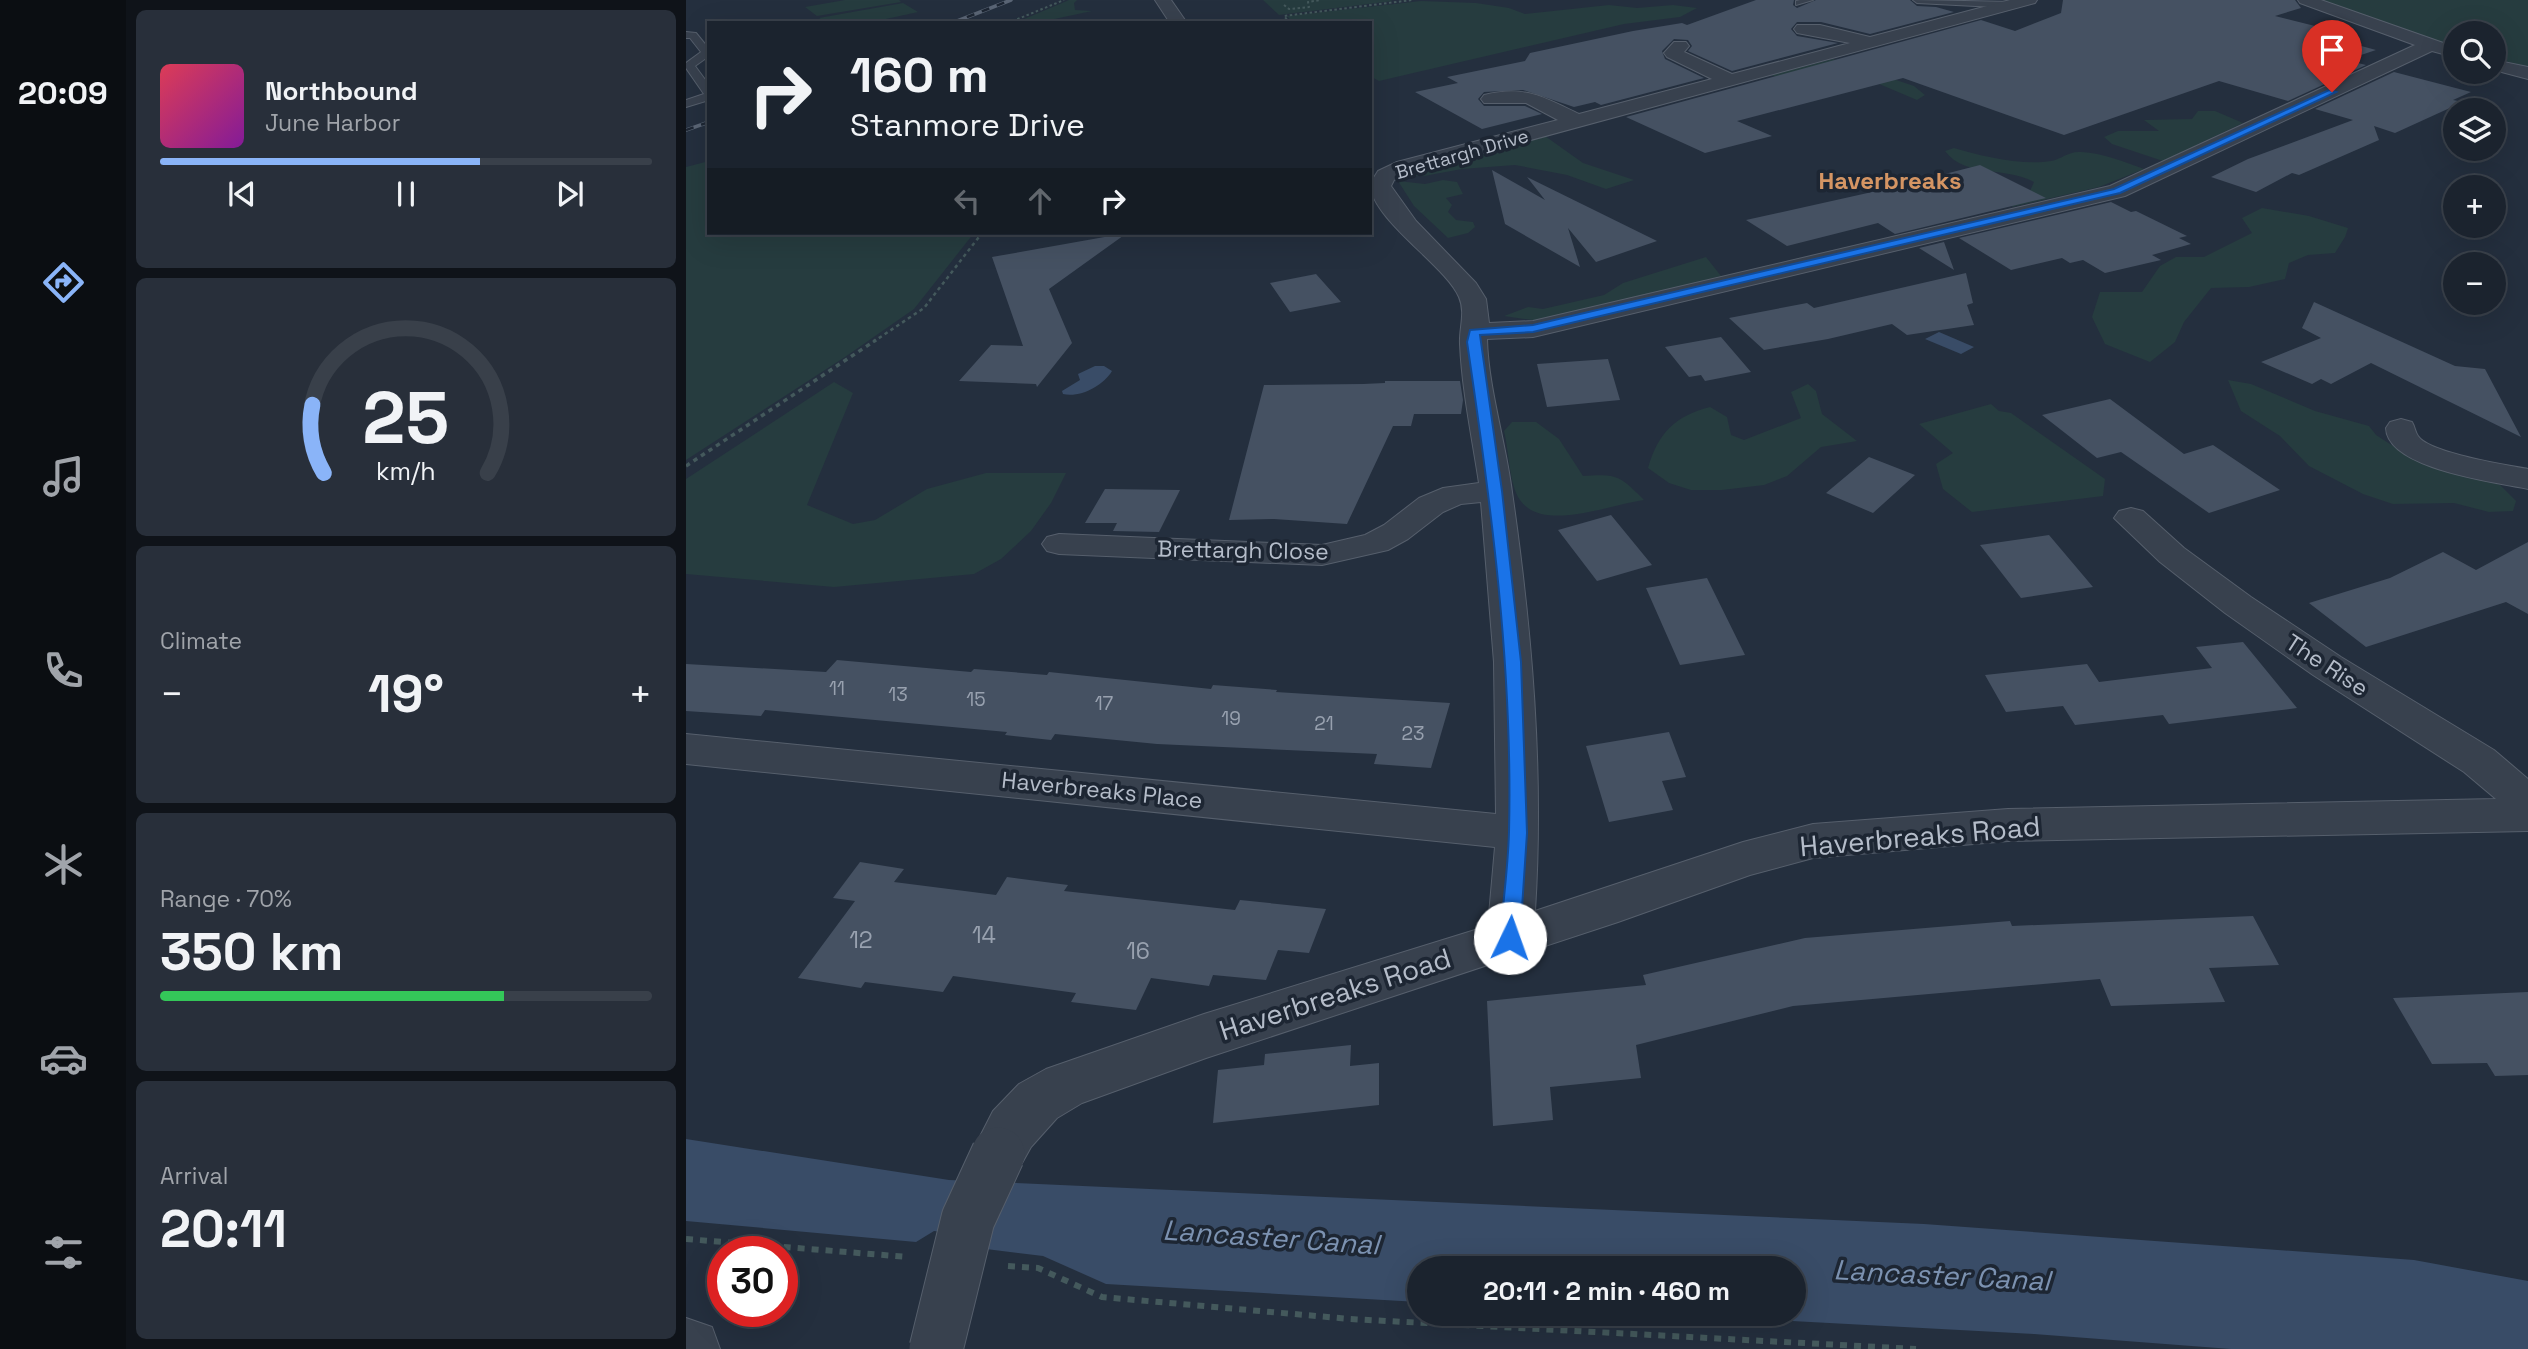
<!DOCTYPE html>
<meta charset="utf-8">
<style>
body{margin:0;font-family:"Space Grotesk",sans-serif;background:#282f3a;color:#f1f3f6;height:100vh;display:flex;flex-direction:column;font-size:26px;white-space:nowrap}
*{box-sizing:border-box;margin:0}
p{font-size:23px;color:#a0a4aa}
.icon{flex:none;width:38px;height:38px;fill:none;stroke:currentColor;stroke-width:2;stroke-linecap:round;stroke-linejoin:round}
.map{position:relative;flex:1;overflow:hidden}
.side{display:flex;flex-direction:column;gap:10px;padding:10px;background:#0f1319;width:560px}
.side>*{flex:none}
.hud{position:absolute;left:21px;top:21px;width:665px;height:214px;border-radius:0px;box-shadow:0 7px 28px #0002,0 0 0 2px #39404a;background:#1b232e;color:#f1f3f6;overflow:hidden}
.fabs{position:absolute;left:1757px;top:21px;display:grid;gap:14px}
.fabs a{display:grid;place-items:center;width:63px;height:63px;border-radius:50%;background:#1b232e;box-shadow:0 7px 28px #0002,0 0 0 2px #39404a;font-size:35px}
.speed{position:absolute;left:21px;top:1236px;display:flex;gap:14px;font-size:35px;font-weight:700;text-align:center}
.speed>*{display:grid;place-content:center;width:91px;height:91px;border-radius:50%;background:#1b232e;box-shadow:0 7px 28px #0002,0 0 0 2px #39404a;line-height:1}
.speed .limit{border:10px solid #d22;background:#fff;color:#111}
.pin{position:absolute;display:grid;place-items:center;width:60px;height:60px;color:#fff;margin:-72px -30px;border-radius:50% 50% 50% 0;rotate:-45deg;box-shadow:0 0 7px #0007}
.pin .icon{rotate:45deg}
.me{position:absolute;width:77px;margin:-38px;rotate:3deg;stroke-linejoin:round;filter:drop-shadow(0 0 5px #0008)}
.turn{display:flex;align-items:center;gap:24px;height:147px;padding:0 28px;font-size:32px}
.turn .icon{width:91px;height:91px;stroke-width:2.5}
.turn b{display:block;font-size:49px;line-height:60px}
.lanes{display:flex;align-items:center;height:66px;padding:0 28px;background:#0003;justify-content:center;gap:35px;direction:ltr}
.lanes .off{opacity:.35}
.big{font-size:52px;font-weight:700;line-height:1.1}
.side .widget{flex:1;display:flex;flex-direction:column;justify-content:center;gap:10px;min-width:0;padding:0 24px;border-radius:10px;background:#282f3a}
.side .dial{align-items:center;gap:0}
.dial svg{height:182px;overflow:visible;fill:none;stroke:#39404a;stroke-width:7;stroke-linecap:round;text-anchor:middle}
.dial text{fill:#f1f3f6;stroke:none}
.song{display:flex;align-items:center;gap:21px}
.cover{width:84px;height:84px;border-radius:10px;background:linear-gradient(135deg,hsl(350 70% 55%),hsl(290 70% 35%))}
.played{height:7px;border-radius:4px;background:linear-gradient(90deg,#8ab4f8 65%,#39404a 65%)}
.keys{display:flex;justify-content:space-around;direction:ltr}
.heat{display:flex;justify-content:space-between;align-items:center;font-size:38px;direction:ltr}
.charge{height:10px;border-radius:5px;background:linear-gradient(90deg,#34c759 70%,#39404a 0)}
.trip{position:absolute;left:721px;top:1256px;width:399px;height:70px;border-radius:35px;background:#1b232e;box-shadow:0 7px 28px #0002,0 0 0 2px #39404a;font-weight:700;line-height:70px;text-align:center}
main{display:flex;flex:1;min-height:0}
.tab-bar{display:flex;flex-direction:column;width:126px;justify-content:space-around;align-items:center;background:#0b0e12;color:#a0a4aa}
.tab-bar .icon{width:49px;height:49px}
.tab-bar .on{color:#8ab4f8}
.tab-bar b{font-size:32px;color:#f1f3f6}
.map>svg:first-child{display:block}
.green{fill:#263c3f}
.water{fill:#394c67}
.building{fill:#455162}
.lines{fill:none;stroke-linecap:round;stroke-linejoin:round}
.service-casing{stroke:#565f6c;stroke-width:2}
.minor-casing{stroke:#565f6c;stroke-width:2}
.tertiary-casing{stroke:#565f6c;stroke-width:2}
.path-far3{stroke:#44595c;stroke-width:2;stroke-dasharray:2.5 2.5;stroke-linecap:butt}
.path-far2{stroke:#44595c;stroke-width:2.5;stroke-dasharray:3.5 3.5;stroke-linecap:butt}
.path-far1{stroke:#44595c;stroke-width:3.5;stroke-dasharray:4.5 4.5;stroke-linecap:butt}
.path{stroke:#44595c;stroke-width:6;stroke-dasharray:7 7;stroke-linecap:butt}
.service{fill:#38414e;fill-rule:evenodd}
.minor{fill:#38414e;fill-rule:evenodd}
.tertiary{fill:#38414e;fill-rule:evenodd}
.rail-casing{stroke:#5a6575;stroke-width:3.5}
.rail{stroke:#1d2633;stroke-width:2.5;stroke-dasharray:8;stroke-linecap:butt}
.minor-bridge-casing{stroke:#565f6c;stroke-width:55;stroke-linecap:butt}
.minor-bridge{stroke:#38414e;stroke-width:53}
.route{fill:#1a73e8;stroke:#114b97;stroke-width:2}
.labels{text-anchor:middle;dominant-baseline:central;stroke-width:7;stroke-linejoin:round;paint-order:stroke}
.far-street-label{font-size:19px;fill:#b4bcc9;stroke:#1d2633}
.number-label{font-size:19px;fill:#98a1af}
.street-label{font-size:23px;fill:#b4bcc9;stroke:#1d2633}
.near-number-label{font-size:23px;fill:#98a1af}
.far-district-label{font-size:24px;font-weight:bold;fill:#d59563;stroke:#1d2633}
.near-street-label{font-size:28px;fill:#b4bcc9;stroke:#1d2633}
.near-water-label{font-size:28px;font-style:italic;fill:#7c92b1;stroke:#1d2633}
</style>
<main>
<nav class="tab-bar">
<b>20:09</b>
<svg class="icon on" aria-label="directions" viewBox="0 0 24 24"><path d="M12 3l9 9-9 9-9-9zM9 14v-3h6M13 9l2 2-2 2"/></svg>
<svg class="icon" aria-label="music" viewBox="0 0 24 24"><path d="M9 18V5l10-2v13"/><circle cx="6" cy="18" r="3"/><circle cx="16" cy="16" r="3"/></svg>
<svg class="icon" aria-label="phone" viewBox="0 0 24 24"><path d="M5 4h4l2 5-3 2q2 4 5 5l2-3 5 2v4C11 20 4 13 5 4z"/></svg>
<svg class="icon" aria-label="climate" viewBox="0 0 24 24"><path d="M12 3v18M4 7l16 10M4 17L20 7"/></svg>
<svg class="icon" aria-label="car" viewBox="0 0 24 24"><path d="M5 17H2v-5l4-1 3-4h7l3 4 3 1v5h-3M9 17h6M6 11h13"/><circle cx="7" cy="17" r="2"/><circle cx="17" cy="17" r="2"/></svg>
<svg class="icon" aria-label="filters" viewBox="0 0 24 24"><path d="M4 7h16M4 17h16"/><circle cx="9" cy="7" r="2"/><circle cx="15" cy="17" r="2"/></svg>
</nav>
<section class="side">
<div class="widget">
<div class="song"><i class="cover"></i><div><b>Northbound</b><p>June Harbor</p></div></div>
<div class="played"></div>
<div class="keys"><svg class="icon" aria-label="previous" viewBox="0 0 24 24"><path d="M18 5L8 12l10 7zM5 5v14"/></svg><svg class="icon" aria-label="pause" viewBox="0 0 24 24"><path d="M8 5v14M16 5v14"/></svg><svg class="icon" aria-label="next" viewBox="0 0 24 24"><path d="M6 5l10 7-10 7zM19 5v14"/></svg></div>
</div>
<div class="widget dial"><svg viewBox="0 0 100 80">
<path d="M14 69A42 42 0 1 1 86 69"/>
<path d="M14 69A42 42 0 0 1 9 39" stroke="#8ab4f8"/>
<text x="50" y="56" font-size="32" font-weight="700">25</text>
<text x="50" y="72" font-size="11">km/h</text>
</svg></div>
<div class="widget"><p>Climate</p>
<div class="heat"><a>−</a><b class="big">19°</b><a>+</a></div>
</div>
<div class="widget"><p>Range · 70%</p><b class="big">350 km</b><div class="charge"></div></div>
<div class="widget"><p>Arrival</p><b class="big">20:11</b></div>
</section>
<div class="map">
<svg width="1842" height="1349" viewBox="0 0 1842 1349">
<rect width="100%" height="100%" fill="#242f3e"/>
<path class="green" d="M159 0H213L215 2 131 16 119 7Z
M383 0H391L388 3 389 10 406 11 359 21 363 23H329Z
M577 0H704L707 1 593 15Z
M1637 0H1842V67L1808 58V33H1769V47Z
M735 1 790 3 823 8 839 14 923 5 951 8 987 5 1011 8 994 17 938 24 693 81 684 76V23H607L601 16Z
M217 3 232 12C208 17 153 32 133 18Z
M1147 59 1228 86 1239 95 1231 100 1179 78H1093L1085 75Z
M1512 111H1529L1557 123 1477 161 1426 144 1418 137 1432 131H1473L1458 120 1506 119Z
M859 136 897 163 948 180 920 189 881 175 829 165 776 169 738 176H721L726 171Z
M1268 148C1295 156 1336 166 1365 161 1376 159 1382 151 1395 152 1417 153 1438 162 1458 169L1413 187 1326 207 1328 199 1344 191 1348 182C1319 166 1279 178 1259 151Z
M23 161V233H288L228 309 159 357 0 460V167Z
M757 180 771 182 777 194 760 198 766 205 762 212 770 220 787 222 789 227 782 233 762 238 728 206 712 181 739 184Z
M1576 208 1623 216 1662 228 1659 237 1649 253 1622 255 1603 263 1599 279 1563 287 1525 288 1498 322 1489 342 1464 362 1419 344 1406 317 1414 292H1456L1474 266 1490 257H1518L1566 233 1556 218Z
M1020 257 1035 276 890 314 853 321 818 316 842 307 857 309 918 295 937 283Z
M1542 380 1565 384 1629 411 1683 426 1690 435 1707 446 1737 460 1814 485 1830 501 1827 511 1803 512 1768 503 1707 504 1677 494 1623 466 1594 436 1555 411Z
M148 382 167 393 121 505 167 524 189 520 241 489 300 473H380L365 503 345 531 315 559 288 574 148 587 0 574V479Z
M1122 384 1130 391 1136 414 1171 441 1135 447 1101 476 1078 485 1036 490H1005L983 483 962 468C972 433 989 416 1024 407L1041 417 1045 435 1058 440 1115 418 1105 392Z
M1305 404 1313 411 1325 413 1419 479 1417 496 1286 512 1257 489 1250 464 1267 453 1233 424Z
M826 422H850L873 439 897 476C931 474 933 475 958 500 926 504 856 533 834 500 823 485 823 450 818 431Z"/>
<path class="water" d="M1253 332 1288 347 1275 354 1239 339Z
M409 366H418L426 371C417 386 394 398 377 394L376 391 394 380 392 374Z
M0 1139 263 1180 1238 1224 1728 1260 1842 1281V1349H1545L1348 1334 974 1314H1108V1269H733V1302L420 1284 357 1256 300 1249 292 1236 248 1231 230 1242 0 1221Z"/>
<path class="building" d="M1070 0H1108L1107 5 1111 8 1130 0H1224L1231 6 1250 7 1268 12 1184 34 1135 22H1111L1105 29 1111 36 1152 43 1046 71 1002 51 1006 46 1002 40 988 39 976 51 979 59 1018 78 915 105 909 102 888 107 837 90 798 92 792 99 798 106H839L856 114 796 129 729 92 772 83 761 77 839 61 844 53 947 31 996 23 1001 25Z
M1377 0H1609L1615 8 1589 16 1637 28 1624 32 1690 50 1660 60 1680 65 1602 101 1533 81 1378 135 1217 78 1051 121 1086 136 1019 153 940 117 1295 20 1329 31 1375 13Z
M1708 72 1785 92 1767 100 1777 102 1709 133 1688 126 1693 140 1613 175 1606 173 1570 192 1525 177 1562 159 1667 120 1629 109Z
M1294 165 1360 198 1209 234 1192 223 1101 246 1060 220 1204 188Z
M806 170 859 200 841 177 971 241 910 262 882 228 894 267 819 224Z
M1425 202 1445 212 1450 211 1501 236 1493 238 1505 244 1466 255 1475 260 1419 273 1397 260 1384 263 1376 258 1325 270 1273 238Z
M441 233 363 289 386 343 351 387 350 384 273 381 305 345 337 346 306 257Z
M1258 242 1268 270 1233 248Z
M1280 273 1287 303 1281 305 1288 325 1221 335 1206 324 1142 339 1078 350 1043 318 1121 303 1128 308Z
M630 274 655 302 604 312 584 283Z
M1628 302 1769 366 1799 369 1835 437 1685 363 1645 384 1635 379 1626 384 1575 362 1635 338 1616 328Z
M1035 337 1065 372 1019 381 1015 375 1003 377 979 347Z
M922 359 934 400 861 407 851 364Z
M699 381H774L777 400 775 414H728L725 426H707L661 524 588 519 543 520 578 385 677 384 699 383Z
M1424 399 1498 454 1527 445 1594 490 1523 513 1435 452 1411 458 1356 415Z
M1183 457 1229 475 1187 513 1140 493Z
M419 489 494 490 473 532 427 531 431 523H399Z
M925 515 966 565 911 581 872 530Z
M1363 535 1407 587 1335 598 1294 545Z
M1842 542V614L1820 602 1680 647 1623 603 1704 578 1757 552 1790 570Z
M1021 578 1059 655 994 665 960 588Z
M1557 642 1611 708 1483 724 1477 715 1389 725 1377 706 1320 712 1299 675 1401 664 1413 682 1526 668 1510 647Z
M151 660 285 672 288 669 361 675 363 672 525 689 527 685 591 690 590 692 764 703 745 768 688 764 691 754 471 744 369 734 365 740 319 735 321 732 79 710 75 716 0 711V664L140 672Z
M983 732 1000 777 976 781 987 810 923 822 900 746Z
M174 862 218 869 208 882 310 895 321 877 382 885 378 891 549 910 554 900 640 909 623 953 592 950 580 980 527 975 523 986 465 978 450 1010 385 1002 390 993 267 976 257 992 179 982 175 988 112 978 169 901 147 898Z
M1567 916 1593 965 1523 968 1539 1002 1425 1006 1414 979 1107 1006 950 1045 955 1078 864 1087 867 1120 807 1126 801 1001 960 985 957 975 1119 938 1324 921 1326 926Z
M1842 992V1075L1809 1076 1801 1063 1746 1064 1707 998Z
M665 1045 664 1066 693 1063V1105L527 1123 532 1070 578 1065 579 1054Z"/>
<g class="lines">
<defs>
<path id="service" d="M1114 0H1127L1110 5V1Z
M1227 0 1329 2 1333 5 1329 8 1231 3Z
M0 32 10 33 23 49V56L9 66 23 85V100L0 107V100L18 94 0 68V63L15 52 4 38H0Z"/>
<path id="minor" d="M469 0H485L501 23H484Z
M1324 0H1351L1349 3 727 172 708 180 705 186 730 221 790 283 800 299 803 323 847 321 1424 186 1729 45 1614 3 1612 0H1635L1763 45 1766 49 1757 54 1746 51 1439 196 847 337 801 339C802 386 820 444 826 492 846 631 858 771 849 911L1057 842 1127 824 1322 809 1810 799 1778 772 1627 675 1539 613 1474 562 1428 518 1433 511 1445 508 1457 511 1498 548 1565 597 1655 657 1808 750 1842 779V831L1322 841 1127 858 1064 875 932 922 520 1058 396 1103 371 1118 345 1147 331 1172 312 1180 293 1172 285 1154 307 1111 333 1084 360 1069 518 1014 802 926 809 847 0 764V734L810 814 808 662 795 502 775 504 757 512 722 539 702 550 636 565 373 554 361 551 356 544 361 537 373 534 636 545 679 535 698 525 733 498 757 488 793 483C786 437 776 390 774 344 773 328 780 313 773 297 759 265 686 220 684 184L692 171 711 162 872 120 840 103H798L795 99 798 95C839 85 857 97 893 114L1026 79 981 57 978 53 988 42H1000L1003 46 998 52 1046 74 1164 43 1111 33 1108 29 1111 25H1134L1184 37Z
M1808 60 1842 67V79L1808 70Z
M1715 419 1726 422C1729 427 1729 432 1732 436 1743 453 1821 465 1842 469V489C1810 482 1701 469 1700 428L1704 422Z"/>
<path id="tertiary" d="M0 1318 26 1327 34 1349H0Z"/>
</defs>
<use href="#service" class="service-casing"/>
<use href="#minor" class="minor-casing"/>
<use href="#tertiary" class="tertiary-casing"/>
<path class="path-far3" d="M598 5 603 9 623 7 622 2 635 0
M322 23 378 0
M604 23 598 16 726 0"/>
<path class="path-far2" d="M187 342 238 308 296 233"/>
<path class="path-far1" d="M0 466 190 340"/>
<path class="path" d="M0 1239 222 1257
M322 1266 352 1268 416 1297 664 1319 1230 1349"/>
<use href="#service" class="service"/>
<use href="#minor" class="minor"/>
<use href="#tertiary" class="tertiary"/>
<defs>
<path id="rail" d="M266 23 325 0
M0 130 23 122"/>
</defs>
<use href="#rail" class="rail-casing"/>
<use href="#rail" class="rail"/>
<defs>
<path id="minor-bridge" d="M250 1349 282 1219 312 1154"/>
</defs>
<use href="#minor-bridge" class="minor-bridge-casing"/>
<use href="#minor-bridge" class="minor-bridge"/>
</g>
<path class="route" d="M1643 90 1650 92 1434 193 847 332 794 335 816 491 835 662 841 833 834 938 831 944 824 946 817 944 814 938C817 903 822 868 823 832 827 668 805 504 781 342L784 330 847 325 1428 189Z"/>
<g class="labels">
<g class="far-street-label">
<text transform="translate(776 154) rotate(-16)">Brettargh Drive</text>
</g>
<g class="number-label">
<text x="151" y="688">11</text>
<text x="212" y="694">13</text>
<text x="290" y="699">15</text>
<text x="418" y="703">17</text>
<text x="545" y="718">19</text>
<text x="638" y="723">21</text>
<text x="727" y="733">23</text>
</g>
<g class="street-label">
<text transform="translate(557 550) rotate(1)">Brettargh Close</text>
<text transform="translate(1641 665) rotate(33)">The Rise</text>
<text transform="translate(416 790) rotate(6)">Haverbreaks Place</text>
</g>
<g class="near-number-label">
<text x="298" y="935">14</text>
<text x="175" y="940">12</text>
<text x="452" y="951">16</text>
</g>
<g class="far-district-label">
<text x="1204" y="180">Haverbreaks</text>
</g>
<g class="near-street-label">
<text transform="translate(1234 836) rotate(-5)">Haverbreaks Road</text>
<text transform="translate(649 994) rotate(-18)">Haverbreaks Road</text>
</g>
<g class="near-water-label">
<text transform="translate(585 1237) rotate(4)">Lancaster Canal</text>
<text transform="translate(1256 1275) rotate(3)">Lancaster Canal</text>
</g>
</g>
</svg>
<div class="fabs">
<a><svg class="icon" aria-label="search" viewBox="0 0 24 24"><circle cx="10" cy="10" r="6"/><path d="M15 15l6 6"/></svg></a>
<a><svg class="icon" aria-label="layers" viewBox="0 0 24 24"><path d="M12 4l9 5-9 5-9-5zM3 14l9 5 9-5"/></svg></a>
<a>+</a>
<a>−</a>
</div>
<div class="speed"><div class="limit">30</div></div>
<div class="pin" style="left:1646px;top:92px;background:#d93025"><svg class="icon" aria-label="arrive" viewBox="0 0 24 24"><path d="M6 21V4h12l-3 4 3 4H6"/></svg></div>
<svg class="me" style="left:824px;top:938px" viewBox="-20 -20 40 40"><circle r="19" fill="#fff"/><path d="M0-13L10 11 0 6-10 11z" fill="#1a73e8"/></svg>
<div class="trip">20:11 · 2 min · 460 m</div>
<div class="hud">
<div class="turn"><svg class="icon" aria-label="right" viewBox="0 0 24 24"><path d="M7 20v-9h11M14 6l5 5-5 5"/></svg><div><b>160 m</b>Stanmore Drive</div></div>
<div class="lanes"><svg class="icon off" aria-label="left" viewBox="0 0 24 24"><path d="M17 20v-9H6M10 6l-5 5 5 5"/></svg><svg class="icon off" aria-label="ahead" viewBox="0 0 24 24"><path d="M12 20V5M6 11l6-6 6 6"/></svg><svg class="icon" aria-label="right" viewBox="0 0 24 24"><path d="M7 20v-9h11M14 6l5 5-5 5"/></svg></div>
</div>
</div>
</main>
